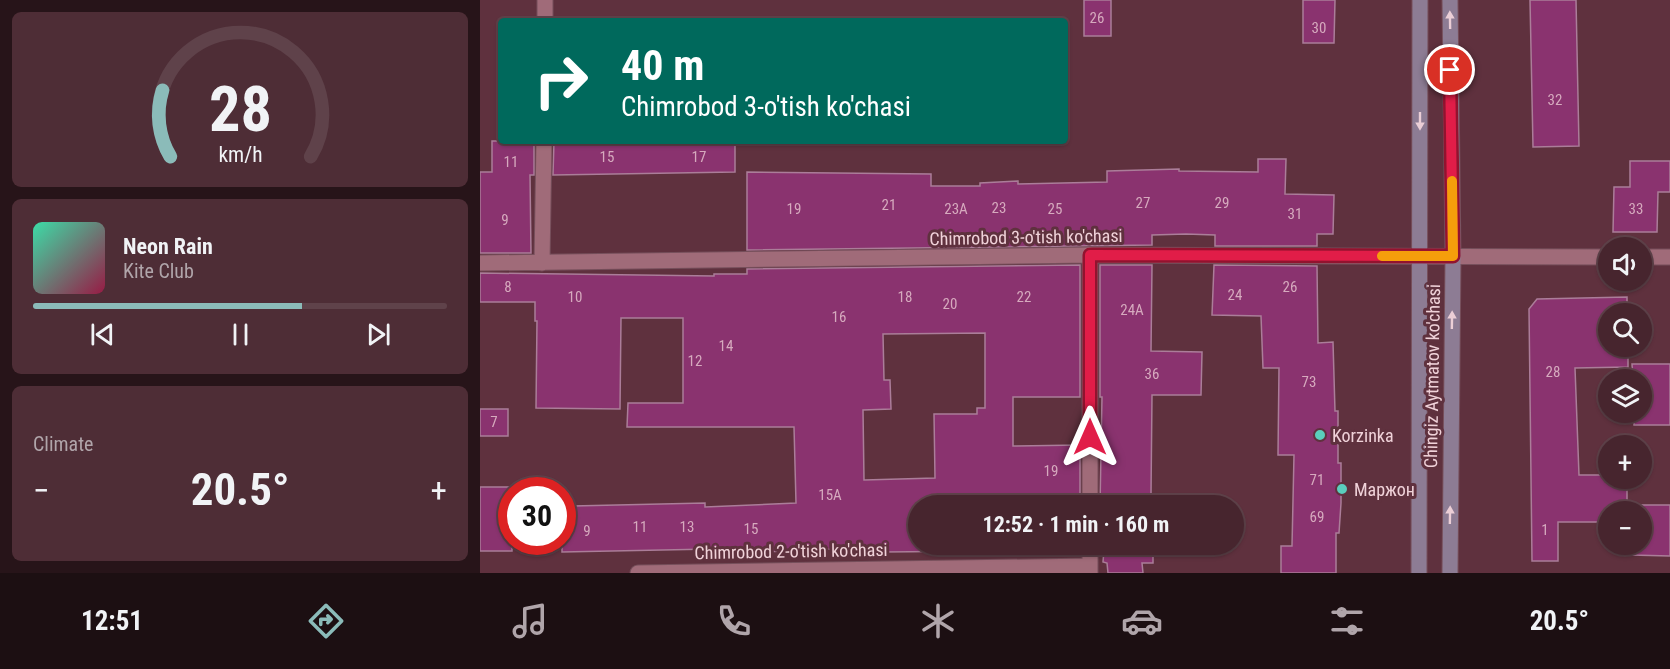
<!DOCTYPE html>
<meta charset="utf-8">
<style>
body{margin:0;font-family:"Roboto Condensed",sans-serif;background:#4e2d36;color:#f1f3f6;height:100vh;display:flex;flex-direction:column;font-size:22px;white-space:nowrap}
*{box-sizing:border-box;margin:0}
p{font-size:20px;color:#b0a5aa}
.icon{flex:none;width:33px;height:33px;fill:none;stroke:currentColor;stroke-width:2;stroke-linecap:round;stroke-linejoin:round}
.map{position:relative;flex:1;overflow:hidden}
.panel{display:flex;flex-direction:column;gap:12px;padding:12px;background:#271419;width:480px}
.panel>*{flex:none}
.guide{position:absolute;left:18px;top:18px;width:570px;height:126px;border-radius:6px;box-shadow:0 2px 4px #0004,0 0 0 2px #5f424a;background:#00695c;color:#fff;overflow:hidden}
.controls{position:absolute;left:1118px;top:237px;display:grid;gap:12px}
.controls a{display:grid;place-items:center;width:54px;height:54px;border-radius:50%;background:#47252e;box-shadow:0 2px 4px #0004,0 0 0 2px #5f424a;font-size:30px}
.speed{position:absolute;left:18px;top:477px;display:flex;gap:12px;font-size:30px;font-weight:700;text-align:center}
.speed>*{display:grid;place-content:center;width:78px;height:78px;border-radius:50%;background:#47252e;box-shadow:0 2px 4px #0004,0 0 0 2px #5f424a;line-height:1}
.speed .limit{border:9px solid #d22;background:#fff;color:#111}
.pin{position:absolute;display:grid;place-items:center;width:51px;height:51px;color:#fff;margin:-26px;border:3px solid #fff;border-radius:50%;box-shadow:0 2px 6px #0007}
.me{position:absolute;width:66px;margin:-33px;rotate:0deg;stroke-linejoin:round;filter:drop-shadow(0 0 4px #0008)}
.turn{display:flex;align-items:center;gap:21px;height:126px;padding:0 24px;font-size:27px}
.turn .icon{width:78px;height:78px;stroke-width:2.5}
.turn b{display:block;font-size:42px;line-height:51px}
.big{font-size:45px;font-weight:700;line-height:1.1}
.panel .widget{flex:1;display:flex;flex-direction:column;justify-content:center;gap:9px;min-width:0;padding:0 21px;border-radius:9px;background:#4e2d36}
.panel .dial{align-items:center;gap:0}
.dial svg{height:156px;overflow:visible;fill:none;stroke:#5f424a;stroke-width:7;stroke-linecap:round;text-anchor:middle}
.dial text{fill:#f1f3f6;stroke:none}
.song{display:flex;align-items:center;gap:18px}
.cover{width:72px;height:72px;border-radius:9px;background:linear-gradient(135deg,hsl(160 70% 55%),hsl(340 70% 35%))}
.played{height:6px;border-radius:3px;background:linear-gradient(90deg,#8bbbb9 65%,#5f424a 65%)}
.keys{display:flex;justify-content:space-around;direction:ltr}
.heat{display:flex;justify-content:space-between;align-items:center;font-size:33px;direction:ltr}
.trip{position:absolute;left:428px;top:495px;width:336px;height:60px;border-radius:30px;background:#47252e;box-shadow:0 2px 4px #0004,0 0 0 2px #5f424a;font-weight:700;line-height:60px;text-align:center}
.tabs{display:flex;height:96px;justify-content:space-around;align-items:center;background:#1c0f12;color:#b0a5aa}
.tabs .icon{width:42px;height:42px}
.tabs .active{color:#8bbbb9}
.tabs b{font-size:27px;color:#f1f3f6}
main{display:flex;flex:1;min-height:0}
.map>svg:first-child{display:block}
.building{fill:#8a336f;stroke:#ab7d99;stroke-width:1.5;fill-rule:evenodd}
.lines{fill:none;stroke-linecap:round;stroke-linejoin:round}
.minor-casing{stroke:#764f5b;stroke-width:17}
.secondary-casing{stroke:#764f5b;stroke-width:17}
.minor{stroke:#a06b79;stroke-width:15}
.secondary{stroke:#8d7c94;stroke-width:15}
.oneway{fill:#ebced6}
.route-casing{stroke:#92132f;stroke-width:15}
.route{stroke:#e11d48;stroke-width:10}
.slow{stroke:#f59e0b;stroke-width:10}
.poi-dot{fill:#5acebd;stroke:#5f313e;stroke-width:2}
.labels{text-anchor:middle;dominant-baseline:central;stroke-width:6;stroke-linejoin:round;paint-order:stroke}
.number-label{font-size:15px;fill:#d6aabe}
.street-label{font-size:18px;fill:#f0d2d9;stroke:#5f313e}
.poi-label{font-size:18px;fill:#f0d2d9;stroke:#5f313e;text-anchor:start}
</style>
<main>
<section class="panel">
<div class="widget dial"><svg viewBox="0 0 100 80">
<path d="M14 69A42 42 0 1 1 86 69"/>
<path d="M14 69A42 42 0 0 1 10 35" stroke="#8bbbb9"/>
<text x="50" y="56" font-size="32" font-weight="700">28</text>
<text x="50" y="72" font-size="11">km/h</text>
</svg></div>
<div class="widget">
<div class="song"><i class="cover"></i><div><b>Neon Rain</b><p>Kite Club</p></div></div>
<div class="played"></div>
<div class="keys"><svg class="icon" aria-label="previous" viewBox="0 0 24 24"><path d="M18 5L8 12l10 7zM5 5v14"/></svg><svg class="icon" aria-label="pause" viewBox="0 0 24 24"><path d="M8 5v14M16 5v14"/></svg><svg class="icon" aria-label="next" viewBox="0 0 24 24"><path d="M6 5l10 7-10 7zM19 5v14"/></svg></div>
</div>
<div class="widget"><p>Climate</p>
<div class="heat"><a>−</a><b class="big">20.5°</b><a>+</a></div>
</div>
</section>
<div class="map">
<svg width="1190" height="573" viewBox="0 0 1190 573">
<rect width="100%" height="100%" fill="#5f313e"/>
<path class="building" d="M604 0H631V36H604Z
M823 0H855L854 43H823Z
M1050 0H1096L1099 146 1053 147Z
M12 141H54V175H50L51 253H0V172H12Z
M74 141H255V172L73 175Z
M778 159H806L805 194 854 195 853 234H837V246H735V235L706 234 672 235V245L267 250V172L451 174V186H500V183L538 181V184L627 182V171L699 169V171L778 172Z
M1150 161H1190V192H1178L1177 232H1133L1134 187H1150Z
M600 265V397H533V446L600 445V506H438V544H600V550L403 552V547L233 554 232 549 82 552V521H94L93 506 225 503V507L316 503 314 427H147L148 403H203V318H141L140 409 56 408 57 321H55V302H0V273L234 276V274H267V269ZM505 333V408H497V414H454L455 478 384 480 383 410 411 409 410 380H404L403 334Z
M620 265H672L671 351 722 352 721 395H672L671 494H674V506H620L622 397H620Z
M734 265 837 266 838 343 853 342 855 411H858V463H861V503L859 533H856V573H801V546H812L814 455H798L799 368H783L781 316 732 315Z
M1147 297V314H1128V346H1148V367L1095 368 1099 475H1128V478H1147V512H1128V522H1078V561H1052L1049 309 1057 299Z
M1152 364H1190V425H1154V412H1161V380H1153Z
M0 409H28V436H0Z
M0 487H32V551H0Z
M1151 505H1190V556L1151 555V544H1161V512H1151Z
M620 544H673V563H662L663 573H628L627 563 623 562 624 550H620Z"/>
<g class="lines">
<defs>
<path id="minor" d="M65 21V0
M610 255V506
M1161 257H1190
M0 263 610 255 1128 257
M62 263 64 141
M610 544V573
M158 573 610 566"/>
<path id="secondary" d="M970 0 973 256 970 573
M939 573 940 0"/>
</defs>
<use href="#minor" class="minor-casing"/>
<use href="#secondary" class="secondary-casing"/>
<use href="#minor" class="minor"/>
<use href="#secondary" class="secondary"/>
</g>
<defs><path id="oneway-solid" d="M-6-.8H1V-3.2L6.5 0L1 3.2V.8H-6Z" transform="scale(1.5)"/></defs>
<g class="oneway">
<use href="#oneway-solid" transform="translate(970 20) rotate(-91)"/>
<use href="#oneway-solid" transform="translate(940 121) rotate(90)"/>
<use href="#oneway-solid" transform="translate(972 320) rotate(-89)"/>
<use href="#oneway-solid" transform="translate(970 515) rotate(-89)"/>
</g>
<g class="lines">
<defs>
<path id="route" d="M610 437V255L973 256 970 70"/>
</defs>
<use href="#route" class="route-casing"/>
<use href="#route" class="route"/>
<path class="slow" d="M902 256H973L972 181"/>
</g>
<g class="poi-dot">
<circle cx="840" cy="435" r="6"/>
<circle cx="862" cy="489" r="6"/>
</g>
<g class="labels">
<g class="number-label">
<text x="617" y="18">26</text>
<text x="839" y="28">30</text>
<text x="1075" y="100">32</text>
<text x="127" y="157">15</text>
<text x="219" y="157">17</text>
<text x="31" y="162">11</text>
<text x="663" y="203">27</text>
<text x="742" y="203">29</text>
<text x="409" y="205">21</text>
<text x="519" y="208">23</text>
<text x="314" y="209">19</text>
<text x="476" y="209">23А</text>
<text x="575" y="209">25</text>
<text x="1156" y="209">33</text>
<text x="815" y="214">31</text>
<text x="25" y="220">9</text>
<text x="28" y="287">8</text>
<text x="810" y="287">26</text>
<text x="755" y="295">24</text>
<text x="95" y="297">10</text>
<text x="425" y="297">18</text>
<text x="544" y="297">22</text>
<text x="470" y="304">20</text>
<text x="652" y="310">24А</text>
<text x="359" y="317">16</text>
<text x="246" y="346">14</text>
<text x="215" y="361">12</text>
<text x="1073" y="372">28</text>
<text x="672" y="374">36</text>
<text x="829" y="382">73</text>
<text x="14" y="422">7</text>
<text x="571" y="471">19</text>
<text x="837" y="480">71</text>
<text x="350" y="495">15А</text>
<text x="837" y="517">69</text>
<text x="160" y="527">11</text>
<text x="207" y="527">13</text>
<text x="271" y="529">15</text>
<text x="1065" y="530">1</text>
<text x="107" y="531">9</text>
</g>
<g class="street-label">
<text transform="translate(546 237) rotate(-1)">Chimrobod 3-o'tish ko'chasi</text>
<text transform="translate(952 376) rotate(-89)">Chingiz Aytmatov ko'chasi</text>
<text transform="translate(311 551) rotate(-1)">Chimrobod 2-o'tish ko'chasi</text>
</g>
<g class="poi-label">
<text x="852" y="435">Korzinka</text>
<text x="874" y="489">Маржон</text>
</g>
</g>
</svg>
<div class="controls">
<a><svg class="icon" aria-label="sound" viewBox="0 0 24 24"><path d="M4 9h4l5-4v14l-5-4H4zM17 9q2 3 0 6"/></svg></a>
<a><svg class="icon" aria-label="search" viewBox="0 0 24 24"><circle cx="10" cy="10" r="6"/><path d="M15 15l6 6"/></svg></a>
<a><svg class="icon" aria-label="layers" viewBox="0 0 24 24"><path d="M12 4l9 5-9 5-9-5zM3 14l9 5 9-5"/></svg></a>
<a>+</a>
<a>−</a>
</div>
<div class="speed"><div class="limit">30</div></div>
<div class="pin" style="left:970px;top:70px;background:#d93025"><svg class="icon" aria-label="arrive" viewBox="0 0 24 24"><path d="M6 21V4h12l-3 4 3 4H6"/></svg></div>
<svg class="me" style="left:610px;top:437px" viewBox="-20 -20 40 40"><path d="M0-17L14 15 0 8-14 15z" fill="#e11d48" stroke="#fff" stroke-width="4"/></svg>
<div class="trip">12:52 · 1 min · 160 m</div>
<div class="guide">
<div class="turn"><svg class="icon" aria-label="right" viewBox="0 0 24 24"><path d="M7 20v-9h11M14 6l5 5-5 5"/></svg><div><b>40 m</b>Chimrobod 3-o'tish ko'chasi</div></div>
</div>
</div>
</main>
<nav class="tabs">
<b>12:51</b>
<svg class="icon active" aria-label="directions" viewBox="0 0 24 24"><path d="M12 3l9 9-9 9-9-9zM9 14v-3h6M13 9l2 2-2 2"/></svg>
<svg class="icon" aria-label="music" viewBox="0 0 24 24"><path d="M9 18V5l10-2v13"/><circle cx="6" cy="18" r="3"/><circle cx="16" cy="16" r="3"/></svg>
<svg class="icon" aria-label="phone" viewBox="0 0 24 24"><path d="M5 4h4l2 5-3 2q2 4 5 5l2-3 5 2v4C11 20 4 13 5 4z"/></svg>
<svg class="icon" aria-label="climate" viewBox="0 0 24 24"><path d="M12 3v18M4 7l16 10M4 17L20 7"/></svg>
<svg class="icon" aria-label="car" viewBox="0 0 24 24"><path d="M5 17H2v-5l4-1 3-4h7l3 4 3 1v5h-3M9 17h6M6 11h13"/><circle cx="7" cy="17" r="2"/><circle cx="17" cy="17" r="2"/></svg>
<svg class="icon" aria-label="filters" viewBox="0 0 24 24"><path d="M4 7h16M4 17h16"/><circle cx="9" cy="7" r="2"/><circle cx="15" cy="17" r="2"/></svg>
<b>20.5°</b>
</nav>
